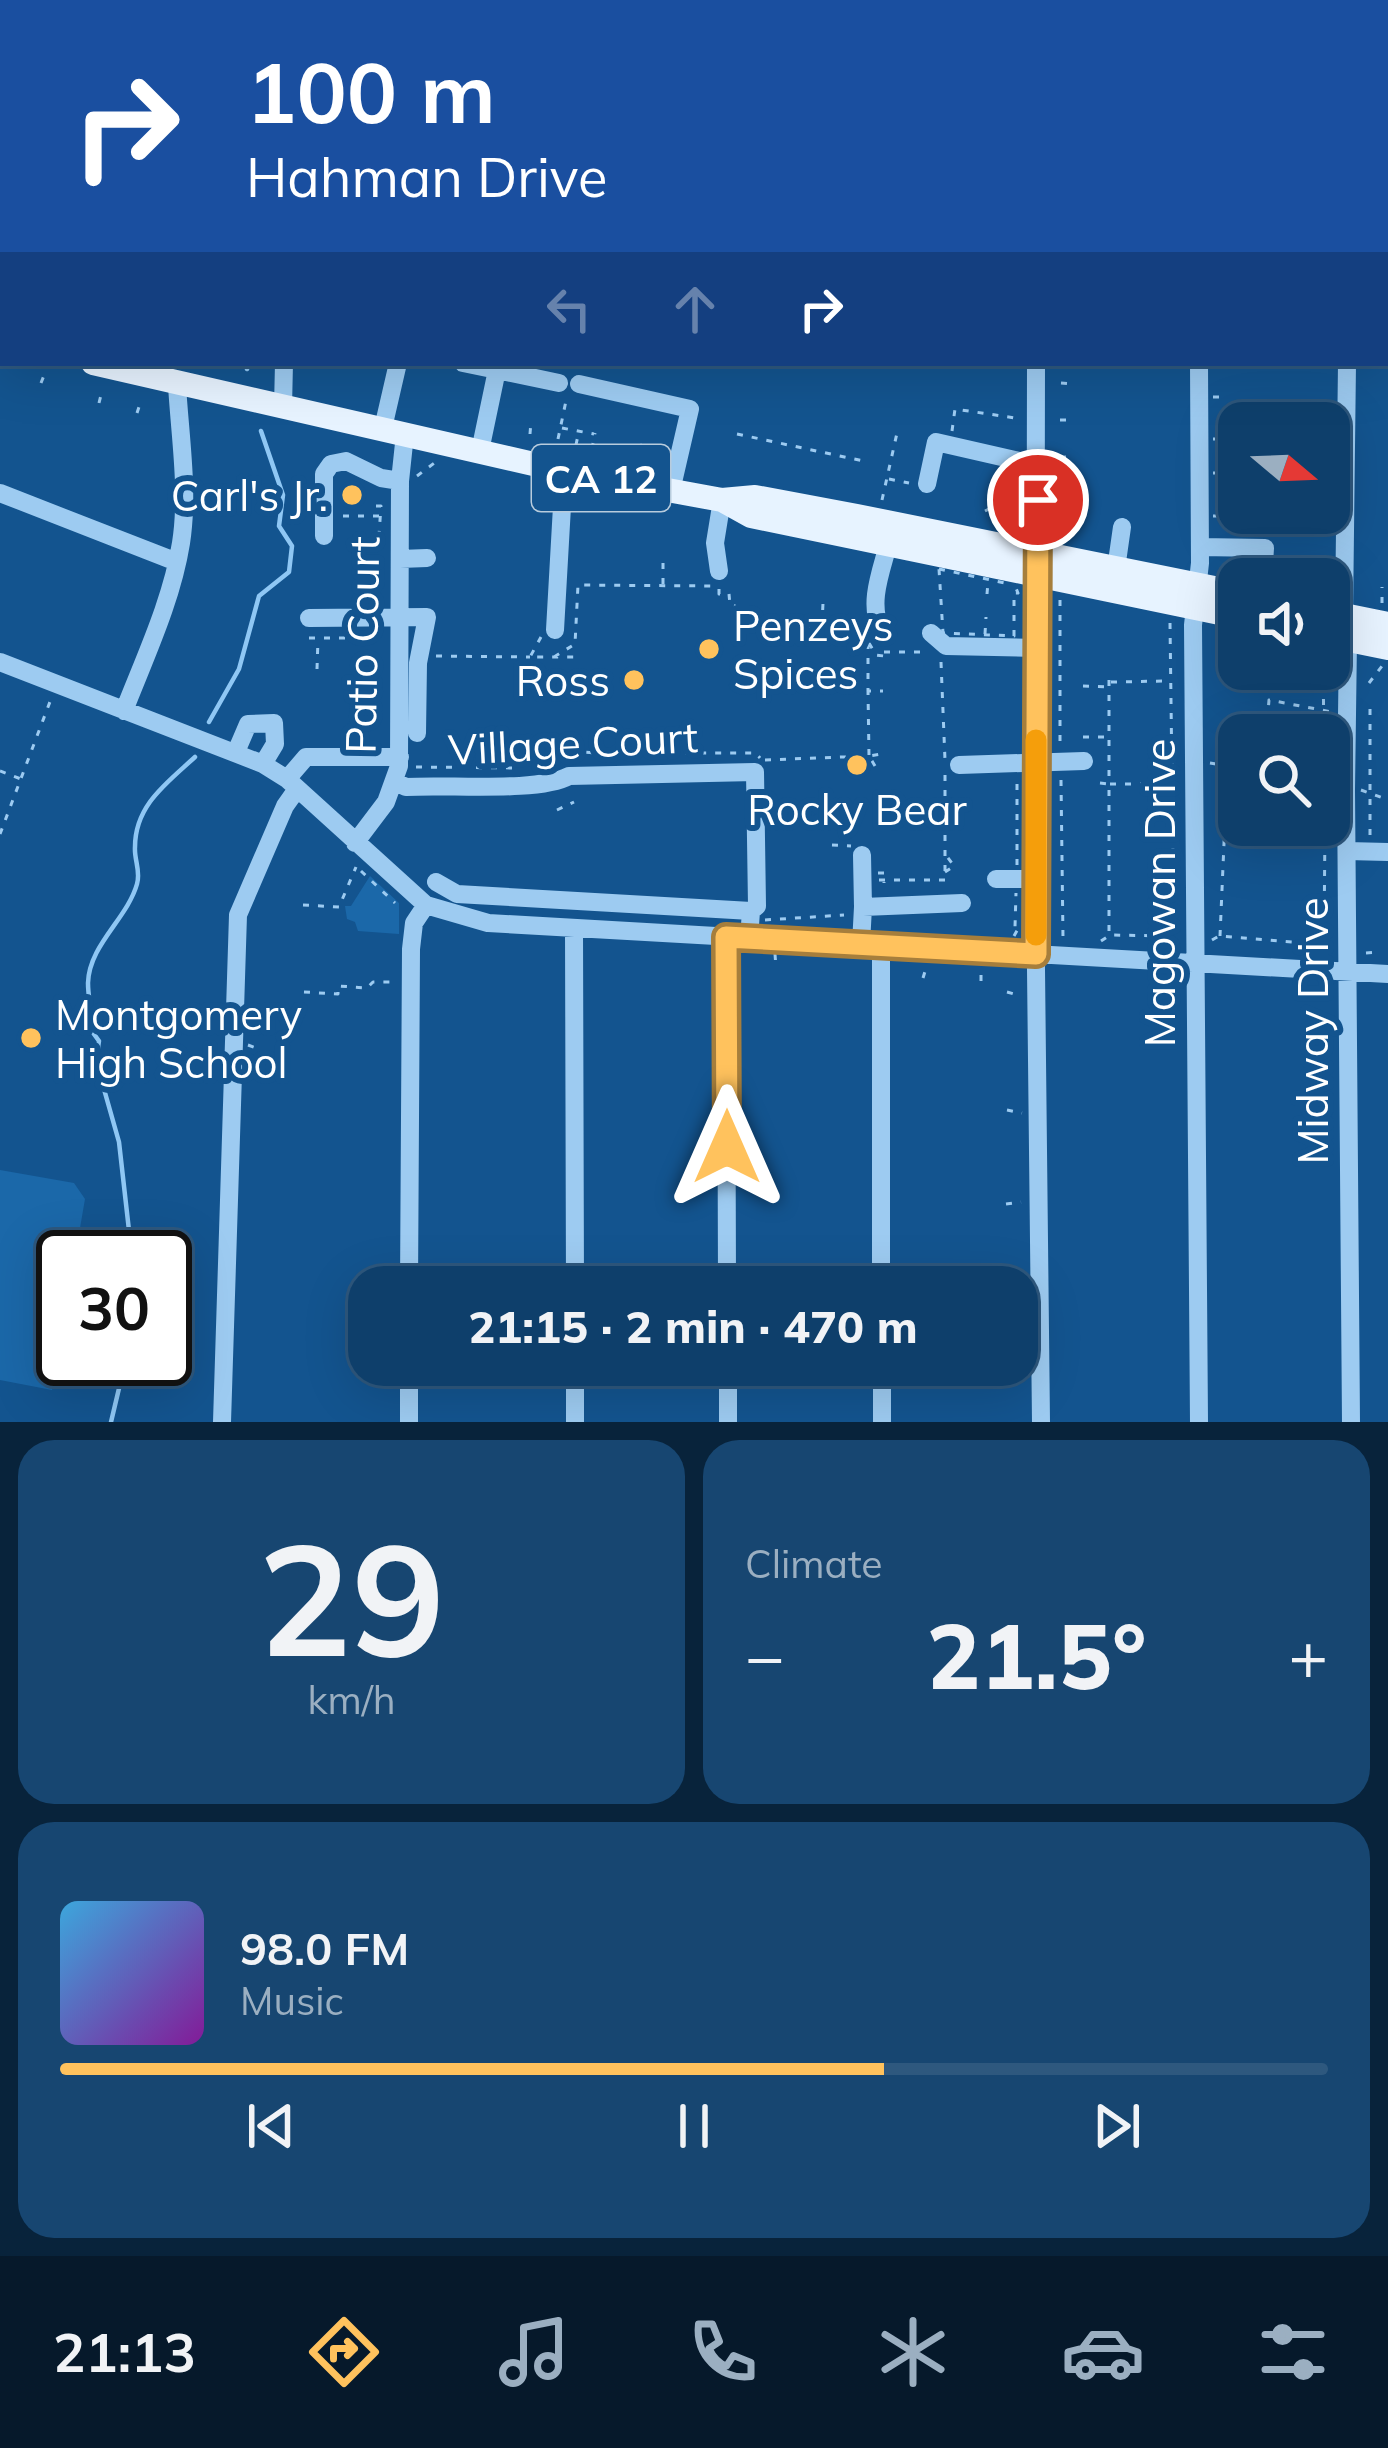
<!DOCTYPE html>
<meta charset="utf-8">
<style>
body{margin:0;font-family:Mulish,sans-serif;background:#174671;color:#f1f3f6;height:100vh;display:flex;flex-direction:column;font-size:45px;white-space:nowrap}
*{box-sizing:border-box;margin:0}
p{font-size:39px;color:#9bafc1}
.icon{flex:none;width:66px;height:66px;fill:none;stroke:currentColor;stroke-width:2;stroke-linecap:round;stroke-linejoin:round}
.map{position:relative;height:1422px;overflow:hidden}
.details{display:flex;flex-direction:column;gap:18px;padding:18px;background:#08233b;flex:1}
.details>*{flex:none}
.hud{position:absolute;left:0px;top:0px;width:1389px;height:366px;box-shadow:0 12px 48px #0002,0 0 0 3px #2e587e;background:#1a4fa0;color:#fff;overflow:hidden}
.needle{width:78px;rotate:109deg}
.buttons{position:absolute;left:1218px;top:402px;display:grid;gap:24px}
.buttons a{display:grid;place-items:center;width:132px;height:132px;border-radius:24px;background:#0e3f6b;box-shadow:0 12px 48px #0002,0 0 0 3px #2e587e;font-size:60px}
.speed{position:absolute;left:36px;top:1230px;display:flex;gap:24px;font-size:60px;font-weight:700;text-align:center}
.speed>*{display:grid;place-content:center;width:156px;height:156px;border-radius:50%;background:#0e3f6b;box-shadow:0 12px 48px #0002,0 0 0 3px #2e587e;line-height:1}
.speed .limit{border:6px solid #111;border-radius:18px;background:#fff;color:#111}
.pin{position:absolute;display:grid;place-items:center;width:102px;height:102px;color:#fff;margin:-51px;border:6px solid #fff;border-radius:50%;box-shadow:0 3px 12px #0007}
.me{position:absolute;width:132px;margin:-66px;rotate:0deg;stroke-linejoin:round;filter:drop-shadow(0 0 9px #0008)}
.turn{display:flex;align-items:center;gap:42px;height:252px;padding:0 48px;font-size:54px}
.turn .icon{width:156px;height:156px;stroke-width:2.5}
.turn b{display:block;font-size:84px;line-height:102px}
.lanes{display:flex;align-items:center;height:114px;padding:0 48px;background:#0003;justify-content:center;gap:60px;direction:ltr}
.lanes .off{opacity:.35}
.big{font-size:90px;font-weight:800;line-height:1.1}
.details .widget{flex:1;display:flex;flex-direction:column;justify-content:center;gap:18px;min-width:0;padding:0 42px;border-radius:36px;background:#174671}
.details .dial{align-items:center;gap:0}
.dial b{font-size:156px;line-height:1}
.song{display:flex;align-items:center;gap:36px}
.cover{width:144px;height:144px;border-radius:18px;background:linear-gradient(135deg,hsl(200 70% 55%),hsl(290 70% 35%))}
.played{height:12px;border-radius:6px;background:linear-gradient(90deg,#ffc25d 65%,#2e587e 65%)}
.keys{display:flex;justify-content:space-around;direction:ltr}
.heat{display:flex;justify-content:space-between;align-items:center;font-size:66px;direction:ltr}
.details .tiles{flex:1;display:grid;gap:18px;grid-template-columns:1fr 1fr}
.widget:last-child{grid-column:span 2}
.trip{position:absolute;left:348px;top:1266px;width:690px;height:120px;border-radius:36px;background:#0e3f6b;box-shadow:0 12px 48px #0002,0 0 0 3px #2e587e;font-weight:800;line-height:120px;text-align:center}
.tabs{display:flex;height:192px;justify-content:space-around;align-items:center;background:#06192b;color:#9bafc1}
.tabs .icon{width:84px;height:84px}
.tabs .current{color:#ffc25d}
.tabs b{font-size:54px;color:#f1f3f6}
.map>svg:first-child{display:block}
.green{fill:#1b68a9}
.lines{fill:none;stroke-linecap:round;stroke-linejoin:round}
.stream{stroke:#8fc7f4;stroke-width:4.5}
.path{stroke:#9dcbf1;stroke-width:3;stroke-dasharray:6 9;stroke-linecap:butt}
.minor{stroke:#9dcbf1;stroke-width:18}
.major{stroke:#e7f3ff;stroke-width:24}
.route-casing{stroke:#a67e3c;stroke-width:30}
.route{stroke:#ffc25d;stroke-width:21}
.slow{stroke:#f59e0b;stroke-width:21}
.poi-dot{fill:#ffc25d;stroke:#13548f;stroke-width:4.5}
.labels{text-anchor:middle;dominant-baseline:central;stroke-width:12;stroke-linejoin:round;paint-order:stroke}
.shield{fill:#13548f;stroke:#b8ccdd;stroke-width:3}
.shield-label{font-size:39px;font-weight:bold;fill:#fff}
.poi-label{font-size:42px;fill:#fff;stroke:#13548f;text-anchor:end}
.street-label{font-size:42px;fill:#fff;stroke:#13548f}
</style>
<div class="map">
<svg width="1388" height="1422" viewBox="0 0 1388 1422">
<rect width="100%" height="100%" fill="#13548f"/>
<path class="green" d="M370 876 399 903V934L358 931 355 922 347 919 345 906H351Z
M0 1170 74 1183 85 1199 75 1257H63V1324L52 1390 0 1380Z"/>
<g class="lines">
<path class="stream" d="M433 3 434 0
M245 363 247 369
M209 722 239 669 259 596 289 572 292 546 279 526 283 495 261 431
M132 1257 119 1142 96 1061 99 1041 91 1030C93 1013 88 1000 88 983 89 945 127 919 137 884 141 871 134 860 135 847 135 805 167 783 195 757
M111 1422 126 1359"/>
<path class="path" d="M0 58 3 61
M0 214 3 215
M0 241 3 236
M0 283 3 279
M41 383 45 373
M1061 383 1075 384
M1213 397H1223
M99 403 102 391
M137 413 141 401
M1060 420H1075
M562 428 594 434
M952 431 955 409 1015 418
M530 434 531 421
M737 434 868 462
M558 439 567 396
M1213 439H1223V427
M640 444 646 460
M576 445 579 430
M592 449 595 433
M611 453 615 439
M618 455 621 441
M1060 457H1074
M653 462 657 447
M1213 473H1226
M417 476 437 461
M889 479 909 483
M882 500 897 433
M376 506H381L379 535
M985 511 997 505 1016 506
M343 516H381
M1213 516H1227
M999 525 1016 509
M663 563V588
M939 569 1005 583 1006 578 1012 579 1018 593H1014V636L943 633Z
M1308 579V575L1316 574
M719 589V594H729L730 605 735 606 737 626 861 627
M987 594 988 582
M1060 600V747
M1382 603V587
M1170 623 1174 935
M822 625 823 603
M985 634 986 617
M541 637 530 657H578
M309 638H382
M868 643V691H883
M869 643 876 655 884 656
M884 652H928
M436 656 530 657
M554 657 575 644 578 585 713 586
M941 662 945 760
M317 669 318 639
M1323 669 1324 735
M1109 680V784H1171
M1111 682 1168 681
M1369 683 1382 666
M1083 686 1108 687
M1266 735 1269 700 1332 712
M1083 737H1108
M671 756 676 753H756L760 758
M574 759 582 752 656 757
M765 760 869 756 868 691
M1210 763 1222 765
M875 766 869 756 881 754
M416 767 520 768
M0 771 21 779
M1061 780 1063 938
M1100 783 1109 784V934
M1219 787H1226
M1361 790 1383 798
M557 810 574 802
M1325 825 1324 941 1330 946
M0 834 51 699
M1370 835V706
M832 845 851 846
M1017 865V779
M361 871 395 903
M945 872 954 866 946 855
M878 873H884V883
M879 880H945V775
M303 905 339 907 356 867
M765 920 844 915
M1014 936 1019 927H1015L1016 893
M1220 936 1226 797
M1212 940 1219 936 1327 945
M1101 941 1110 935 1174 936
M1366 953 1380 952
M775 954 776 968
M923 978 927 965
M981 981V968
M304 992 338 994V986L367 988 373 982H396
M1007 992 1021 996
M248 1045 259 1049
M1007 1110 1022 1113
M1006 1204 1021 1202"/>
<path class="minor" d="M204 0 207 3
M892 0V3
M1036 0V3
M1198 0V3
M1346 0V3
M39 3 41 0
M547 3 548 0
M0 36 3 33
M0 144 3 146
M463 363 497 370
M1036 363 1035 879 1041 1422
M579 384 690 409 671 491
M283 407 284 363
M383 428 398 363
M480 451 497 370 559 383
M927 484 936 442 1037 465
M0 493 177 562
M324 536V474L331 464 346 461 381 478 400 481
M1200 547 1265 548 1263 579
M400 559 427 558
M1116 569 1122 527
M719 571 715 543 722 500
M1344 615 1347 363
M309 618 427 617 418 663 417 733
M555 630 564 471
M881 630C868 603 881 572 888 545
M931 633 946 646 1036 648
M1348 640 1346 790 1351 1422
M0 662 263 764 287 779 426 905 488 923 1388 974
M124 711C145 657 172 600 181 543 189 492 180 437 177 385
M236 752 248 724 274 723 275 744 263 764
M959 765 1084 761
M287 779 306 757H400
M395 782 406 787C446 784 538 793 569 776L755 772 757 906 751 911 749 939
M355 843 386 802 399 766 400 481 405 434
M1347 851 1388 852
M862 855 863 907
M996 879H1035
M436 882 457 894 751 911
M574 929 575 1287
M726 937 727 1287
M861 944 863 907 962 903
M881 946V1287
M409 1287 411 949 414 923 426 905
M575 1365V1422
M728 1365V1422
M882 1365V1422
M222 1422 238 915 285 806 297 789
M409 1422V1365
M1199 1422 1193 625 1200 563 1199 363"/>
<path class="major" d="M0 331 3 332
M93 363 564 471 722 500 755 497 857 516 1239 593
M724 501 751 516 1239 617
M1329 612 1388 624
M1329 636 1388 648"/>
</g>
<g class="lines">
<defs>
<path id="route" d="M727 1147 726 937 1036 954 1038 500"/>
</defs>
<use href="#route" class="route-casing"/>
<use href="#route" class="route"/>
<path class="slow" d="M1036 740V935"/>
</g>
<g class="poi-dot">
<circle cx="352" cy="495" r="12"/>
<circle cx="709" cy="649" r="12"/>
<circle cx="634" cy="680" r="12"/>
<circle cx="857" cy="765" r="12"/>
<circle cx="31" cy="1038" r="12"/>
</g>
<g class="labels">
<rect class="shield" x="532" y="445" width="138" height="66" rx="9"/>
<g class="shield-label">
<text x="601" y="478">CA 12</text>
</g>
<g class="poi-label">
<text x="328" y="495">Carl's Jr.</text>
<text x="733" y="625" text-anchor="start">Penzeys<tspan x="733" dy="48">Spices</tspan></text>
<text x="610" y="680">Ross</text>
<text x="857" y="809" text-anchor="middle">Rocky Bear</text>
<text x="55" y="1014" text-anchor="start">Montgomery<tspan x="55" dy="48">High School</tspan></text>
</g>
<g class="street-label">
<text transform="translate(362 645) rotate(-89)">Patio Court</text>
<text transform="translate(573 743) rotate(-3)">Village Court</text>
<text transform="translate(1159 893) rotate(-90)">Magowan Drive</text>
<text transform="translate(1312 1031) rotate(-90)">Midway Drive</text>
</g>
</g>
</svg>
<div class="buttons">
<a><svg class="needle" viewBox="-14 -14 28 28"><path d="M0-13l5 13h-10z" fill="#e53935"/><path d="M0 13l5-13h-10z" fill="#9bafc1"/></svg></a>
<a><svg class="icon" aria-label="sound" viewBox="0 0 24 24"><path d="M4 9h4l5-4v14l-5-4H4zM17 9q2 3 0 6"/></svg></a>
<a><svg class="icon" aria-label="search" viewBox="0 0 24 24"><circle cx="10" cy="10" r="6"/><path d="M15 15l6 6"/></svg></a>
</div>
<div class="speed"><div class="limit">30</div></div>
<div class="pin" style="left:1038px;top:500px;background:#d93025"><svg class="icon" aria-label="arrive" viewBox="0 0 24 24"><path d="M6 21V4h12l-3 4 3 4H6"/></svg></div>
<svg class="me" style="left:727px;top:1147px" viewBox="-20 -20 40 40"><path d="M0-17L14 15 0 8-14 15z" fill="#ffc25d" stroke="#fff" stroke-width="4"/></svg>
<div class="trip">21:15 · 2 min · 470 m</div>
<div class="hud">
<div class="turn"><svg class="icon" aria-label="right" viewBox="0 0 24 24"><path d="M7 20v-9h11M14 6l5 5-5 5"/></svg><div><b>100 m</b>Hahman Drive</div></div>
<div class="lanes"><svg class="icon off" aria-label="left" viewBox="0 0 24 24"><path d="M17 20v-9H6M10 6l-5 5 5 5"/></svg><svg class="icon off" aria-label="ahead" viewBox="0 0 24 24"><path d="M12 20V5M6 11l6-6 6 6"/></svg><svg class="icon" aria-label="right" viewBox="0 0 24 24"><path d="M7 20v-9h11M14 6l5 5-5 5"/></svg></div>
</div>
</div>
<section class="details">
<div class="tiles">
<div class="widget dial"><b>29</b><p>km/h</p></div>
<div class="widget"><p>Climate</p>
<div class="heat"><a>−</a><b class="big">21.5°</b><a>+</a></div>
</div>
<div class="widget">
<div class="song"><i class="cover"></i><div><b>98.0 FM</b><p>Music</p></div></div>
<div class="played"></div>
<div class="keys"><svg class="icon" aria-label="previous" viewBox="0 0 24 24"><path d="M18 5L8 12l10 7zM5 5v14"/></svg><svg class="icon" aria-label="pause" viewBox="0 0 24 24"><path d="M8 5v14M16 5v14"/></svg><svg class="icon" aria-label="next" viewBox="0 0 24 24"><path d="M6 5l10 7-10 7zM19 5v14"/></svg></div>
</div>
</div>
</section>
<nav class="tabs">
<b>21:13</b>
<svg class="icon current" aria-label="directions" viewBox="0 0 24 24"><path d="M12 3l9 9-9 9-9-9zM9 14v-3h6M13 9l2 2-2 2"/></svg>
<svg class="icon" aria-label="music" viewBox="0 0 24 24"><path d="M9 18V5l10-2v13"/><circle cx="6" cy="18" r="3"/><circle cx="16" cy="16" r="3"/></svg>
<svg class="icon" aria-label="phone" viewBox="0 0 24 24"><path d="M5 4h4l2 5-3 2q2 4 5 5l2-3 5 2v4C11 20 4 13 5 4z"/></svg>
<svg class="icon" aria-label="climate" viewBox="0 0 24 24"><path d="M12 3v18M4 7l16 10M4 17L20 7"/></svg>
<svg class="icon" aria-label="car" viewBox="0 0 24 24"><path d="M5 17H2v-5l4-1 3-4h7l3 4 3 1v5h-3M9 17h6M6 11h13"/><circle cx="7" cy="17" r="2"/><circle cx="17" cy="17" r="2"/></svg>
<svg class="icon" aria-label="filters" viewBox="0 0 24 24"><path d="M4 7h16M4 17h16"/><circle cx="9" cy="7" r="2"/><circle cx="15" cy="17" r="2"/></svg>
</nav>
